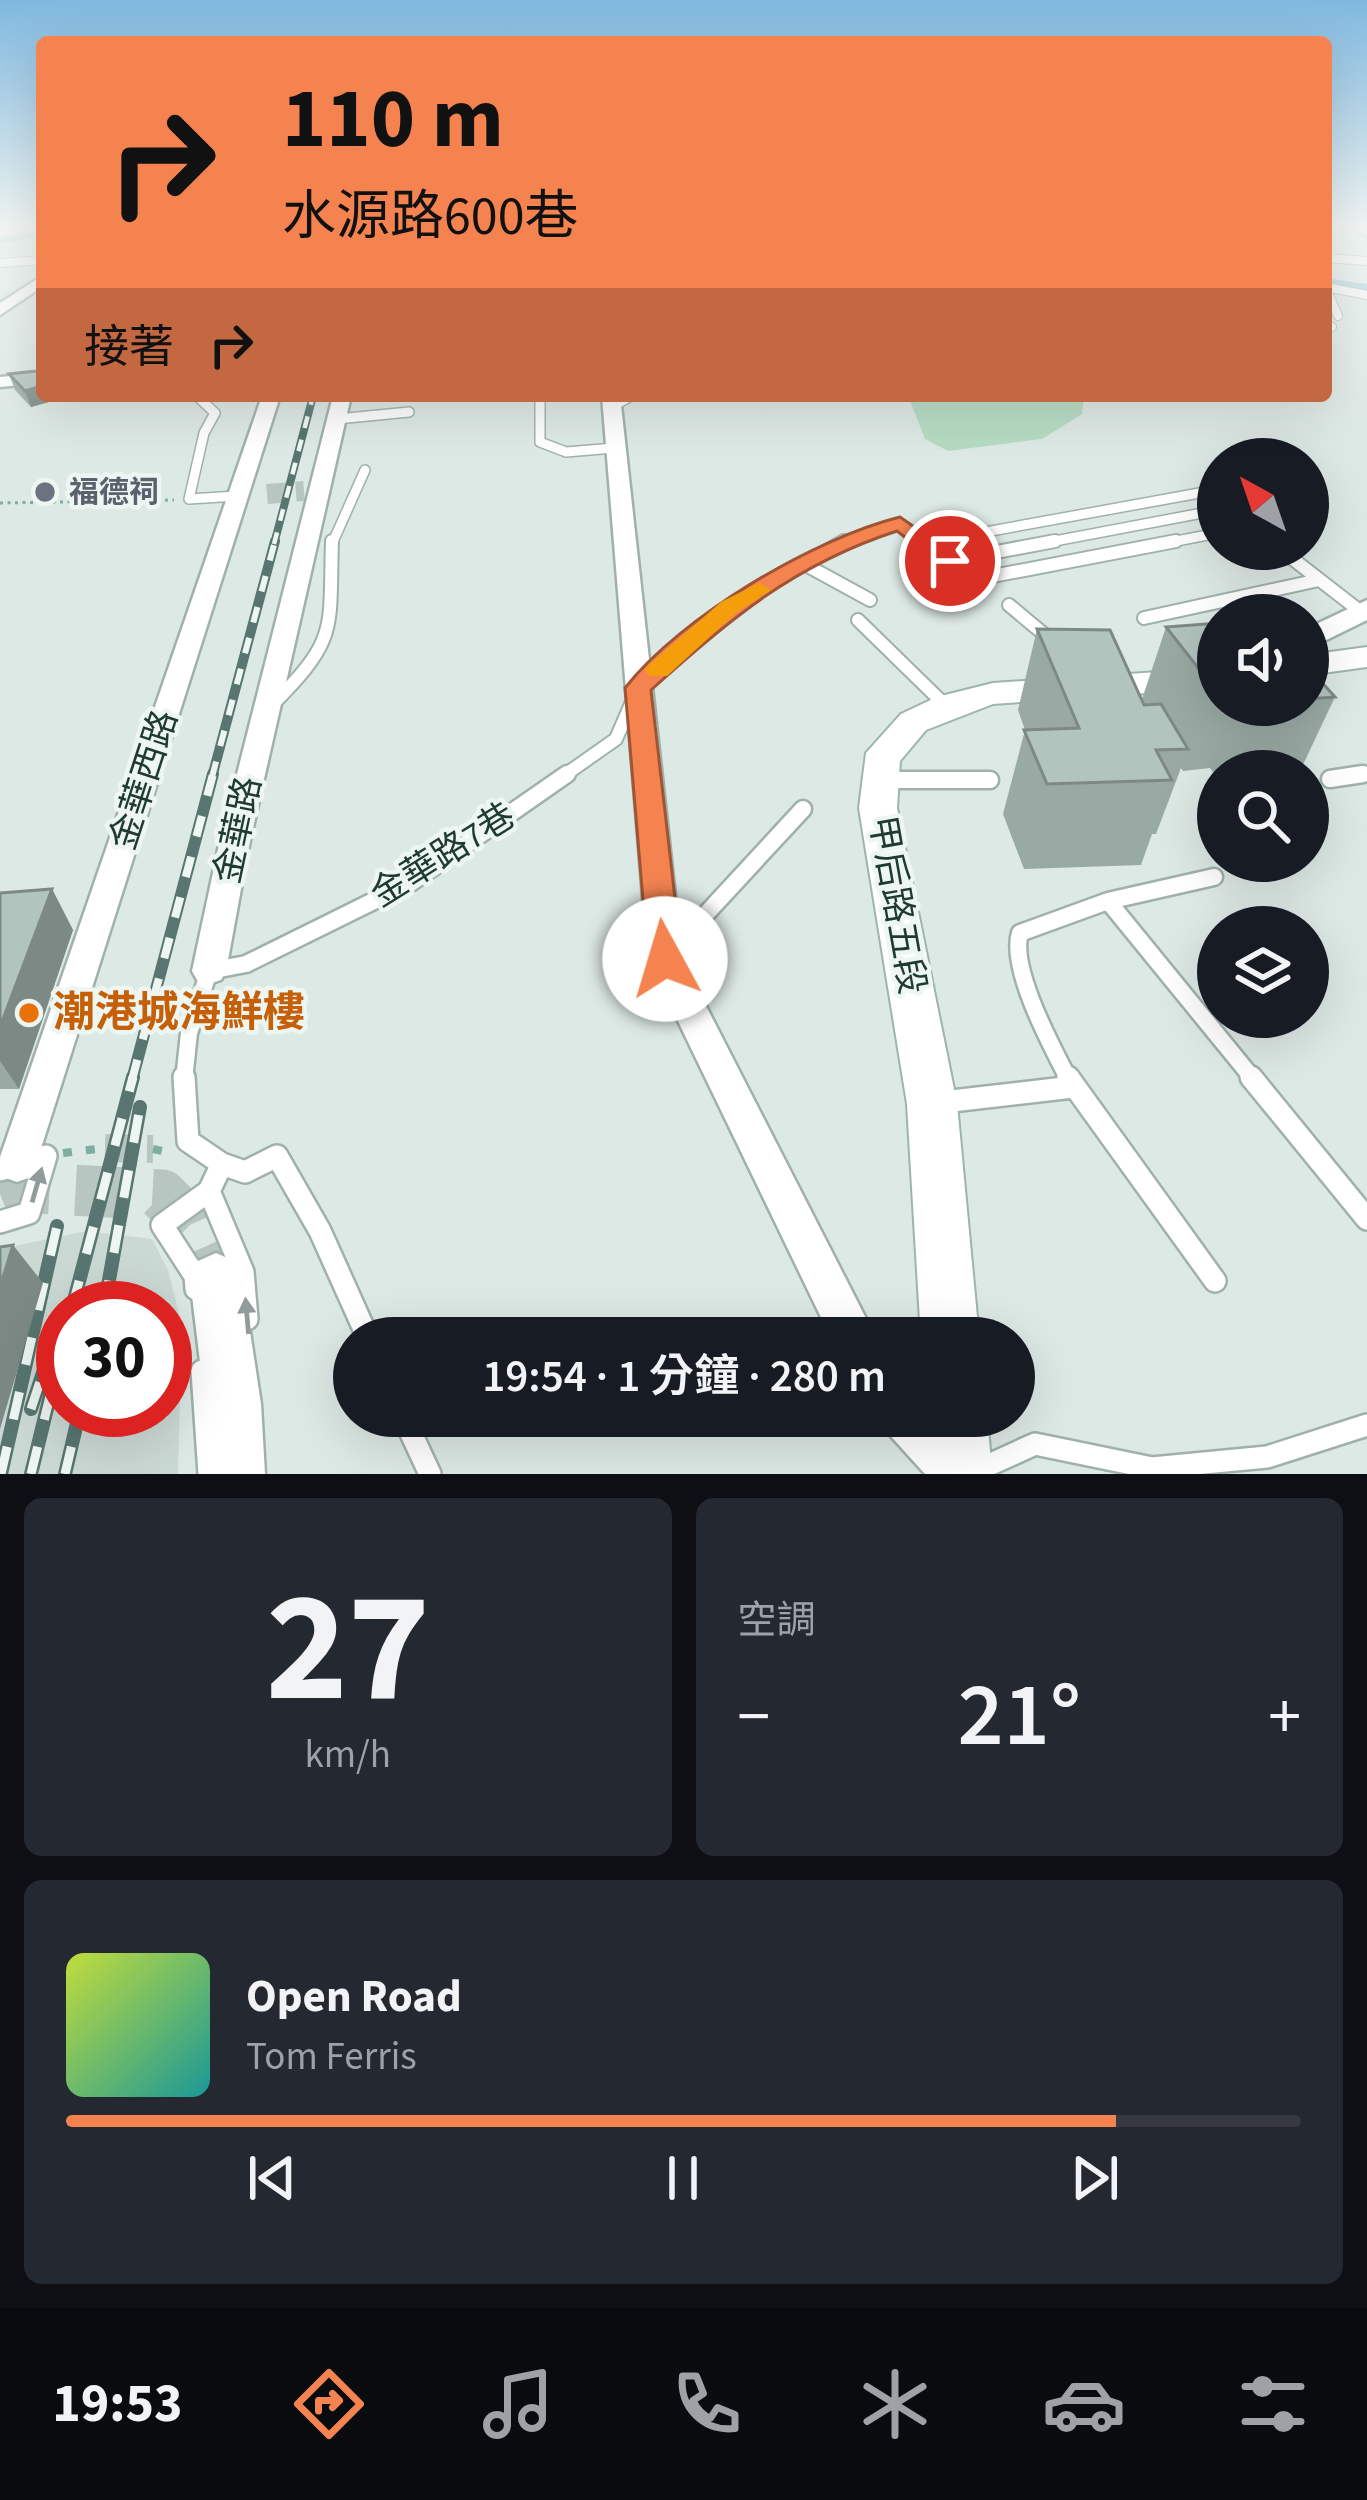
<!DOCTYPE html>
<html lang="zh-TW">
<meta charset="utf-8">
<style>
body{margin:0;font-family:"Source Sans 3","Noto Sans TC",sans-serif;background:#242831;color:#f1f3f6;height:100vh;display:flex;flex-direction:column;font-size:45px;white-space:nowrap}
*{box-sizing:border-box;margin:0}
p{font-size:39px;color:#9ea1a6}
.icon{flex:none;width:66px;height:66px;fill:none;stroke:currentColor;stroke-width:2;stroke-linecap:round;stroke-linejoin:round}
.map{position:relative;height:1474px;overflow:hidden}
.drawer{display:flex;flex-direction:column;gap:24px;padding:24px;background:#0d0f14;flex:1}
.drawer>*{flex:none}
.guide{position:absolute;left:36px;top:36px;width:1296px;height:366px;border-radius:12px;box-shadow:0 12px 48px #0002;background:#f48350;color:#111;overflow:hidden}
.needle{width:78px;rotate:320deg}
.controls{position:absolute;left:1197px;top:438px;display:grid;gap:24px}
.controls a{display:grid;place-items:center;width:132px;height:132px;border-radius:50%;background:#171b24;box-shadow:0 12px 48px #0002;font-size:60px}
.speed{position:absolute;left:36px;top:1281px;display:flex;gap:24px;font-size:60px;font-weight:700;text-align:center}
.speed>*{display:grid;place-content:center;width:156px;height:156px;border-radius:50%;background:#171b24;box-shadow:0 12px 48px #0002;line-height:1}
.speed .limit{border:18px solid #d22;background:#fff;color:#111}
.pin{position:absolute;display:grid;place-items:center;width:102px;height:102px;color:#fff;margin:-51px;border:6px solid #fff;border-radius:50%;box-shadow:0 3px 12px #0007}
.me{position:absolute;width:132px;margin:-66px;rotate:354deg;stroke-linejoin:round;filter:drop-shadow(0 0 9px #0008)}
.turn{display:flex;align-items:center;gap:42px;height:252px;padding:0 48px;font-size:54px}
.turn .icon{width:156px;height:156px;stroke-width:2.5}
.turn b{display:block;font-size:84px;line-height:102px}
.then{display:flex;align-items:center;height:114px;padding:0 48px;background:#0003;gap:24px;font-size:45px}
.big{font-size:90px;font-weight:600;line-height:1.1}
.drawer .tile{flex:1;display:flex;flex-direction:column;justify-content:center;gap:18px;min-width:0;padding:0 42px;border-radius:18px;background:#242831}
.drawer .dial{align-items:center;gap:0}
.dial b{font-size:156px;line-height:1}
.song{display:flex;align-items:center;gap:36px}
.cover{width:144px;height:144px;border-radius:18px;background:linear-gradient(135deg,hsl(70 70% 55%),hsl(180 70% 35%))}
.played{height:12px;border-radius:6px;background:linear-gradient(90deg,#f48350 85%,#363941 85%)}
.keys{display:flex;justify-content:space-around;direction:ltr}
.heat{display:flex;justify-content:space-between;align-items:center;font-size:66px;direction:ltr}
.drawer .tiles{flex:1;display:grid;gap:24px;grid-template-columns:1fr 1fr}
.tile:last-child{grid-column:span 2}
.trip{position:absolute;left:333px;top:1317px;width:702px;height:120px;border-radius:60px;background:#171b24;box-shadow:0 12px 48px #0002;font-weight:600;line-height:120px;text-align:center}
.tab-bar{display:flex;height:192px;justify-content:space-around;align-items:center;background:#090b0e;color:#9ea1a6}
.tab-bar .icon{width:84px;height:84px}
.tab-bar .active{color:#f48350}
.tab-bar b{font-size:54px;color:#f1f3f6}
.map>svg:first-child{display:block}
.built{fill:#cbd9d4;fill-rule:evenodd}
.green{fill:#b5dcc2}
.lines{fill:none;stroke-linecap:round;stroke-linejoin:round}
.canal{fill:#83bfd1;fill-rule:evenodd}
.pedestrian-tunnel{stroke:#b7c6c1;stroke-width:28;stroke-dasharray:28 14;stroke-linecap:butt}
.minor-tunnel{stroke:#b7c6c1;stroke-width:20;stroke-dasharray:20 9;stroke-linecap:butt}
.tertiary-tunnel{stroke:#b7c6c1;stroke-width:51;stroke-dasharray:51 26;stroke-linecap:butt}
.service-far4-casing{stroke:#a0b1ac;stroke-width:10}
.service-far3-casing{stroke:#a0b1ac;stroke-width:12}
.service-far2-casing{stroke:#a0b1ac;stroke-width:16}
.service-far1-casing{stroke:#a0b1ac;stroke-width:21}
.service-casing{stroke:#a0b1ac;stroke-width:26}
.minor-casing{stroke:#a0b1ac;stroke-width:5}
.tertiary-casing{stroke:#a0b1ac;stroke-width:5}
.secondary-casing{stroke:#9cb5ae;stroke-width:4}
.path-far1{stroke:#7daea2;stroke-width:3;stroke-dasharray:3 4.5;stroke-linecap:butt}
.path{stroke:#7daea2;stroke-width:8;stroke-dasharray:9 14;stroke-linecap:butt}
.service-far4{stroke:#fff;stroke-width:8}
.service-far3{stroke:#fff;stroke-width:9}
.service-far2{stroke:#fff;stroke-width:12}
.service-far1{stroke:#fff;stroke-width:16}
.service{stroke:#fff;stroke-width:21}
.minor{fill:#fff;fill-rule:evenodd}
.tertiary{fill:#fff;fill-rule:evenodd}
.secondary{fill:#fff;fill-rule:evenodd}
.rail-far3-casing{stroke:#58756f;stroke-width:8}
.rail-far2-casing{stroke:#58756f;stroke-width:10}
.rail-far1-casing{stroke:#58756f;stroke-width:12}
.rail-casing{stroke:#58756f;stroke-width:14}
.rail-far3{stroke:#edf6f2;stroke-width:4.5;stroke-dasharray:12;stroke-linecap:butt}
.rail-far2{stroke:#edf6f2;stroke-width:6;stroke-dasharray:16;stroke-linecap:butt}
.rail-far1{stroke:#edf6f2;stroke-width:8;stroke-dasharray:21;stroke-linecap:butt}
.rail{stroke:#edf6f2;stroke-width:9;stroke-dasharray:28;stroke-linecap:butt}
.wall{fill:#99a9a3}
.shaded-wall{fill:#7d8985}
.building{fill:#b2c4be;stroke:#7d8985;stroke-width:3}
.oneway{fill:#8f9c99}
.route{fill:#f48350;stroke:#9f5534;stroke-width:3}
.slow{fill:#f59e0b}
.worship-dot{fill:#6b7280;stroke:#edf6f2;stroke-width:4.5}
.food-dot{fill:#e8710a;stroke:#edf6f2;stroke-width:4.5}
.labels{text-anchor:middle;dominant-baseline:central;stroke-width:9;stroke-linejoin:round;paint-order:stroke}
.far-worship-label{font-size:30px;font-weight:bold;fill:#5b616d;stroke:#edf6f2;text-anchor:start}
.street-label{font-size:36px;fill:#1f3933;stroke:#edf6f2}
.near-food-label{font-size:42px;font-weight:bold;fill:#c56008;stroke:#edf6f2;text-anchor:start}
</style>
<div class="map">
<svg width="1367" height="1474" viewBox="0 0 1367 1474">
<rect width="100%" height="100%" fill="#dde9e5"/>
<path class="built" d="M86 1231 152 1239 168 1270 179 1314 181 1350 178 1474H0V1249ZM63 1308H165V1410H63Z"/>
<path class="green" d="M903 396H1084L1082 414 1042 439 948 451 925 439 911 403Z"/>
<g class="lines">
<path class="canal" d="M42 231V237L0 243V237Z
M1326 278 1367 284V292L1326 286Z"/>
<path class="pedestrian-tunnel" d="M105 1148 153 1149"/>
<path class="minor-tunnel" d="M267 494 304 491"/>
<path class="tertiary-tunnel" d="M0 1194 17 1187 162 1195 191 1224 216 1279"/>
<defs>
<path id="service-far4" d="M1326 258 1367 261
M0 263 42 260
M1326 287 1367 295
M1329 295 1338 316
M1326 326 1332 327"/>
<path id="service-far3" d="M197 396 215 413 204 433 189 499 237 496
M540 396V442L566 452 614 448
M613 406 631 396
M337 419 409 412
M925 543 1205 492 1218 502
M332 544 365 470
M839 544 900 523 929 544
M1039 544 1218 510
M1161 544 1218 533"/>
<path id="service-far2" d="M925 541 977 579 1176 541
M925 543 936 541
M1280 549 1361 612
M949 561 1055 541
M806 565 870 600
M1009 605 1051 640
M1144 618 1319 580
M858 620 945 705
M272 705C339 638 329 631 332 541
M562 777 616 739 638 688 729 607 844 541
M1344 777 1367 773"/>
<path id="service-far1" d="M1330 779 1363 774
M881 780H990
M1108 901 1214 877
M668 955 803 809
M184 1080 189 1033 209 971 246 964 412 882 567 774
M1069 1080C1052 1047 1009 968 1020 933L1108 901 1254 1080"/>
<path id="service" d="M184 1077 188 1141 222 1164 209 1191 162 1225 195 1276 196 1289
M1068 1077 1215 1281
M1251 1077 1367 1219
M943 1102 1073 1087
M222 1164 245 1172 277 1156 320 1231 368 1338
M0 1170 46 1156 29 1213 0 1222
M209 1191 243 1272 247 1319
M202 1371 209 1474
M403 1416 430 1474
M969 1474 1035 1444 1152 1468 1267 1457 1367 1425"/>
<path id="minor" d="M42 276V287L0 315V303Z
M42 373V383L0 387V377Z
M262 396H280L36 1164 31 1177 17 1182 3 1177 0 1157Z
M333 396H351L249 845 226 971 221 980 209 984 197 980 192 971 219 845Z
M602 396H620L682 959 876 1338H831L648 959Z
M880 1416H935L974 1457 981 1474H925L887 1432Z"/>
<path id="tertiary" d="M1349 227H1367V236Z
M1367 600V620L1308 649V628Z
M216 1253 234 1261 242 1279 261 1404 265 1474H207L205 1404 190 1279 198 1261Z"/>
<path id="secondary" d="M1367 647V667L1308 675V655Z
M1218 668V688L993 704 926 730 900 761 897 808 957 1104 979 1338H921L907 1104 859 808 866 753 901 714 937 697 993 683Z
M925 1416H987L992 1474H928Z"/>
</defs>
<use href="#service-far4" class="service-far4-casing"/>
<use href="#service-far3" class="service-far3-casing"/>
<use href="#service-far2" class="service-far2-casing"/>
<use href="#service-far1" class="service-far1-casing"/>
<use href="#service" class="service-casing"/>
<use href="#minor" class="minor-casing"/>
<use href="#tertiary" class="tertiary-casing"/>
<use href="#secondary" class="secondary-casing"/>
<path class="path-far1" d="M0 503 174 500"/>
<path class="path" d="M153 1149 171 1153
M63 1153 105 1148"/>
<use href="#service-far4" class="service-far4"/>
<use href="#service-far3" class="service-far3"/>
<use href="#service-far2" class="service-far2"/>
<use href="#service-far1" class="service-far1"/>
<use href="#service" class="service"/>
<use href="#minor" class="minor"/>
<use href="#tertiary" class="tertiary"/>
<use href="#secondary" class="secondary"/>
<defs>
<path id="rail-far3" d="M274 544 313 396"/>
<path id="rail-far2" d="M212 777 275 541"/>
<path id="rail-far1" d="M132 1080 213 774"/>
<path id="rail" d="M72 1308 133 1077
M104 1308 140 1107
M31 1409 63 1312
M1 1474 57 1226
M31 1474 51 1392
M65 1474 80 1410"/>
</defs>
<use href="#rail-far3" class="rail-far3-casing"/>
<use href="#rail-far2" class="rail-far2-casing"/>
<use href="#rail-far1" class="rail-far1-casing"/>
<use href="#rail" class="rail-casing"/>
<use href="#rail-far3" class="rail-far3"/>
<use href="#rail-far2" class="rail-far2"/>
<use href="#rail-far1" class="rail-far1"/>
<use href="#rail" class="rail"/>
</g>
<path class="wall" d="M9 374 42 396H55L56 400 31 407 15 390Z
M1218 623V705H1308V667L1335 697 1300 771H1218V779L1210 768 1183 771 1181 768 1156 834H1152L1141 865 1024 869 1003 814 1025 730 1018 710 1037 629 1142 699 1166 627Z
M52 889 73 930 19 1089H0V893Z"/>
<path class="shaded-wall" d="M42 386V396H55L56 400 31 407 25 391Z
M52 889 73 930 19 1089 0 1061V1027Z
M13 1245 43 1283 0 1429V1287Z"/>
<path class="building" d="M40 369 42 372V386L25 391 9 374 36 371Z
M1218 623V687L1214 688 1166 627Z
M1037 629 1110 630 1144 705 1161 704 1188 749 1156 750 1172 780 1047 784 1024 730 1079 728Z
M1308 667 1335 697 1308 699Z
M52 889 0 1027V893Z
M13 1245 0 1287V1247Z"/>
<defs><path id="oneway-solid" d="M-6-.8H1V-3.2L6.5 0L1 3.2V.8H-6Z" transform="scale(3)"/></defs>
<g class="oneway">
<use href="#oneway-solid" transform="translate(37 1185) rotate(-74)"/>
<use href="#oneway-solid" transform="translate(247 1316) rotate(-95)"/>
</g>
<linearGradient id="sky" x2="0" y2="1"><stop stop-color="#7fb8df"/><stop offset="0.52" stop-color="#f0f5f3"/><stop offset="1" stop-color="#f0f5f3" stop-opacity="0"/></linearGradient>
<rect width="1367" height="433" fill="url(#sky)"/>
<path class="route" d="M900 517 957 557V566H942L897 531C795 564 728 620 651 690L682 959 677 968 665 972 653 968 648 959 625 688C681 617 812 539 900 517Z"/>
<path class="slow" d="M759 583 771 590 737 612 667 676H649L645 670 649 665 721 602Z"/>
<circle class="worship-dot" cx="45" cy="492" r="12"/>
<circle class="food-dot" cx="29" cy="1013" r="12"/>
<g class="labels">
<g class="far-worship-label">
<text x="69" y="492">福德祠</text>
</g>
<g class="street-label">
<text transform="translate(144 780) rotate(-72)">金華西路</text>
<text transform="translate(238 830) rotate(-78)">金華路</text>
<text transform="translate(443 855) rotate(-32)">金華路7巷</text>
<text transform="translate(897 905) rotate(80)">甲后路五段</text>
</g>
<g class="near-food-label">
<text x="53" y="1013">潮港城海鮮樓</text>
</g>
</g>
</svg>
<div class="controls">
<a><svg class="needle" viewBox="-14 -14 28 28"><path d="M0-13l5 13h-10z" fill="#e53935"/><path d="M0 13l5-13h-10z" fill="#9ea1a6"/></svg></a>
<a><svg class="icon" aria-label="sound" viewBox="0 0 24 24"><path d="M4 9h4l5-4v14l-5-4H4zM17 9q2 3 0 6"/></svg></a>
<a><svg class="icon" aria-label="search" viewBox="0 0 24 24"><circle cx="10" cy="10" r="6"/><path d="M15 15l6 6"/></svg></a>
<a><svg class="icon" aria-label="layers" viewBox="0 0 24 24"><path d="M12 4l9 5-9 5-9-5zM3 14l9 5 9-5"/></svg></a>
</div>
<div class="speed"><div class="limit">30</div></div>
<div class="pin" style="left:950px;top:561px;background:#d93025"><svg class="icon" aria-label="arrive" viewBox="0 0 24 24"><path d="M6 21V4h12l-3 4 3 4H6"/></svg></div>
<svg class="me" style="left:665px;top:959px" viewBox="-20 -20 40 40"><circle r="19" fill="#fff"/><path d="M0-13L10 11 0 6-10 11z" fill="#f48350"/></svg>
<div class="trip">19:54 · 1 分鐘 · 280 m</div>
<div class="guide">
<div class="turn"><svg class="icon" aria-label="right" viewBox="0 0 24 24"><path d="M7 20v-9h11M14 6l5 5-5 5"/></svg><div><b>110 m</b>水源路600巷</div></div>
<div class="then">接著<svg class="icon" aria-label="right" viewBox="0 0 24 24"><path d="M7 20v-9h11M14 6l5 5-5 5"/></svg></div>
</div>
</div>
<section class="drawer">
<div class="tiles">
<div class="tile dial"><b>27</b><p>km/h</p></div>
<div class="tile"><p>空調</p>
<div class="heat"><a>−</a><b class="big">21°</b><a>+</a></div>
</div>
<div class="tile">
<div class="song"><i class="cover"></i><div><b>Open Road</b><p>Tom Ferris</p></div></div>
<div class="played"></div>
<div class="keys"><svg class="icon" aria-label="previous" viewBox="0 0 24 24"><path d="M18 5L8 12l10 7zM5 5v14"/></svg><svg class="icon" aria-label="pause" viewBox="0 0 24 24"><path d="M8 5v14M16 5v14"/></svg><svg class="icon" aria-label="next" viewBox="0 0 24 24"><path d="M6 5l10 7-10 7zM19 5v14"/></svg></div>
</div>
</div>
</section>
<nav class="tab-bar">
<b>19:53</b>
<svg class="icon active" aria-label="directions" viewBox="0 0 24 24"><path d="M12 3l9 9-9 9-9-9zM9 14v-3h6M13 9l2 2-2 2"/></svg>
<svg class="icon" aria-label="music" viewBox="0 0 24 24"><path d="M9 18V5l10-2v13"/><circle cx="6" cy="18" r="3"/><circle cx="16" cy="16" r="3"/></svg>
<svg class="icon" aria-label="phone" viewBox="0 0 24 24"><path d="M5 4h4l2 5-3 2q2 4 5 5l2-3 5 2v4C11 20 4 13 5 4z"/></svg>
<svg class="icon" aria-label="climate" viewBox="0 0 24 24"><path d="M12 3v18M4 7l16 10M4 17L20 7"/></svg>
<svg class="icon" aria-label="car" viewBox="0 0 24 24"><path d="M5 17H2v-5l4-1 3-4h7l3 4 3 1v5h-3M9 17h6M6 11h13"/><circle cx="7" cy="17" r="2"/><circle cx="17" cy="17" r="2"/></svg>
<svg class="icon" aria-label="filters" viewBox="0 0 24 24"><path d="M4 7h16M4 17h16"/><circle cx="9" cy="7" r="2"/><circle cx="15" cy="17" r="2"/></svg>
</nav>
